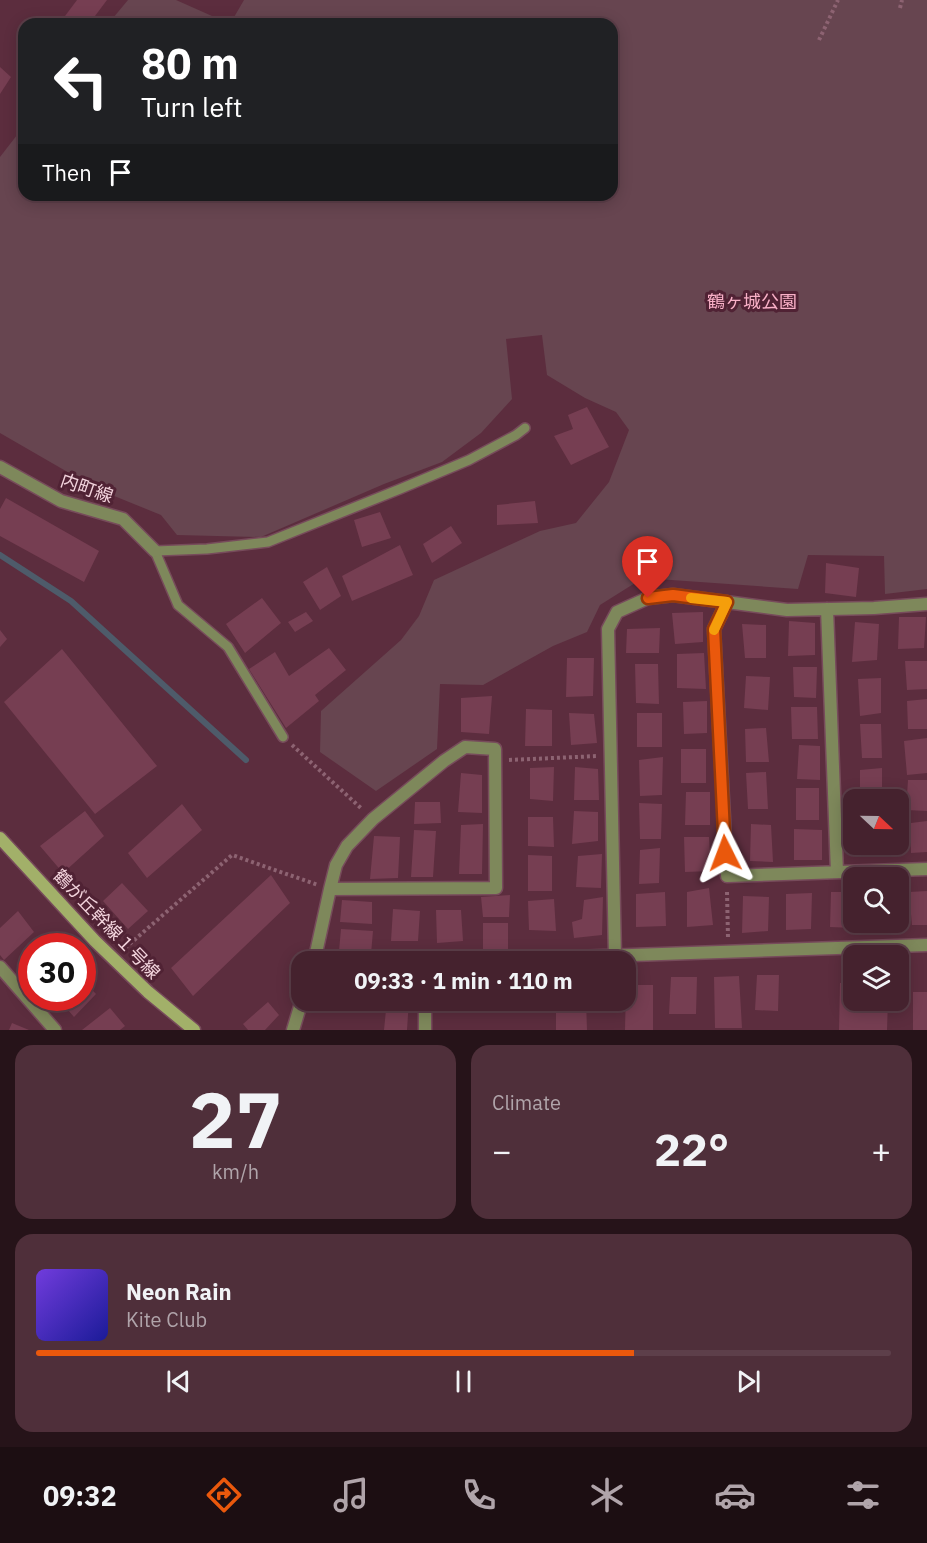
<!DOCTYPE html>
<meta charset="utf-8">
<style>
body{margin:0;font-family:"IBM Plex Sans","Noto Sans JP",sans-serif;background:#4f2f3a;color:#f1f3f6;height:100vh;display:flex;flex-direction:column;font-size:22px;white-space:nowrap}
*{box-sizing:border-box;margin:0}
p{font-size:20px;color:#b0a4aa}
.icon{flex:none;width:33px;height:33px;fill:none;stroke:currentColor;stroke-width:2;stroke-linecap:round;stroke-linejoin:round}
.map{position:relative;height:1030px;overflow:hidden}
.side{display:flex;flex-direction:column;gap:15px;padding:15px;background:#261319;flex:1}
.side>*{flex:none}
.banner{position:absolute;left:18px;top:18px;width:600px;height:183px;border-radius:18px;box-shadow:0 3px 15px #0003,0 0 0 2px #5d3f4a;background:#202124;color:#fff;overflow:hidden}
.needle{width:39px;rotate:112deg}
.controls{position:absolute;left:843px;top:789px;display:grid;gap:12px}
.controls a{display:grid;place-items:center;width:66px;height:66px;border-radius:12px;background:#45222e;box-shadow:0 3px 15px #0003,0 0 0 2px #5d3f4a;font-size:30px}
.speed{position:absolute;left:18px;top:933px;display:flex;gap:12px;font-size:30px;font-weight:700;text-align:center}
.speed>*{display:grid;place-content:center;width:78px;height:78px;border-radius:50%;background:#45222e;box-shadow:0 3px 15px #0003,0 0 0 2px #5d3f4a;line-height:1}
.speed .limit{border:9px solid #d22;background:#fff;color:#111}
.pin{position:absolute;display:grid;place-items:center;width:51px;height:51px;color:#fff;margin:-62px -26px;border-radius:50% 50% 50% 0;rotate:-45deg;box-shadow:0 0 6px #0007}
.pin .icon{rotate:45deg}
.me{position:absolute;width:66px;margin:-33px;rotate:357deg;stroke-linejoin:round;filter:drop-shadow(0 0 4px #0008)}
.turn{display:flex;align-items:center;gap:21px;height:126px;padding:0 24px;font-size:27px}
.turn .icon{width:78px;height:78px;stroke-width:2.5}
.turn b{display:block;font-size:42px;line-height:51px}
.then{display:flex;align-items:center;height:57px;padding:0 24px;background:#0003;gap:12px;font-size:22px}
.big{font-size:45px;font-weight:800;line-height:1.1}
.side .tile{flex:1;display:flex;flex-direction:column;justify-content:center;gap:9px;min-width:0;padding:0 21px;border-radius:18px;background:#4f2f3a}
.side .dial{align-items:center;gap:0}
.dial b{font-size:78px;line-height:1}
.song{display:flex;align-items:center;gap:18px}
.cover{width:72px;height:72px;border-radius:9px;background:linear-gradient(135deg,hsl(260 70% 55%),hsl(240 70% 35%))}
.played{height:6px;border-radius:3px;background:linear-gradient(90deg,#ea580c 70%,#5d3f4a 70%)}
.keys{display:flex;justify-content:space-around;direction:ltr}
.heat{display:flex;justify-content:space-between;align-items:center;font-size:33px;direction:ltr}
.side .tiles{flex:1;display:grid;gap:15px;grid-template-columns:1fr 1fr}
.tile:last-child{grid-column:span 2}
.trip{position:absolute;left:291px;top:951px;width:345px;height:60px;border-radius:18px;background:#45222e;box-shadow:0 3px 15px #0003,0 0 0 2px #5d3f4a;font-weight:800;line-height:60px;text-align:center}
.menu{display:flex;height:96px;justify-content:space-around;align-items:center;background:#1c0e12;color:#b0a4aa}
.menu .icon{width:42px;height:42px}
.menu .current{color:#ea580c}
.menu b{font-size:27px;color:#f1f3f6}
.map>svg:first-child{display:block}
.green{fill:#674550}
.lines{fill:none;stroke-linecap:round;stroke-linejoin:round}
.stream{stroke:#4e5b6a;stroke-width:6}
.building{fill:#763e52}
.lane-casing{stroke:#774b5b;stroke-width:12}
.street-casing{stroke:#774b5b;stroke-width:15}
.secondary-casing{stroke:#774b5b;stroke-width:15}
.path{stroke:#8d6372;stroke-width:4;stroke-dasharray:3 3;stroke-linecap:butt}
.lane{stroke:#7e885b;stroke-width:9}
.street{stroke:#7e885b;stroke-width:12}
.secondary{stroke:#a2b069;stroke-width:12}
.route-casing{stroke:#983908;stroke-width:15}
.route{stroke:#ea580c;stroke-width:10}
.slow{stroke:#f59e0b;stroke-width:10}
.labels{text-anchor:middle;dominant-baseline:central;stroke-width:6;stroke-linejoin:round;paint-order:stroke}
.park-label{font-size:18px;fill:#f9b0c7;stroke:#502234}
.street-label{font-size:18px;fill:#f3d4dd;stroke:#502234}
</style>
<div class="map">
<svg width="927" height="1030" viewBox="0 0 927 1030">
<rect width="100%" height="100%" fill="#5c2d3e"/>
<path class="green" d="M128 0H176L230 24 244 0H927V589L885 594 884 556 808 555 798 589 643 578 600 605 587 632 553 646 483 685 440 684 437 749 376 791 320 752 321 711 401 640 419 616 434 580 540 531 576 523 609 482 629 430 616 412 585 398 547 375 542 335 506 339 512 399 481 433 442 462 384 484 261 537 177 535 161 515 97 489 0 433V157L24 126V195H612V24H108Z"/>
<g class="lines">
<path class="stream" d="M0 555 71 601 246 760"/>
</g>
<path class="building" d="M77 0H107L89 24H59Z
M0 67 11 77 0 94Z
M587 407 609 447 571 465 554 436 573 429 568 415Z
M6 498 99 551 84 582 0 536V509Z
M535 501 538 523 497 525V505Z
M380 512 391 538 362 547 354 520Z
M451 526 462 543 432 563 423 544Z
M400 545 413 575 352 601 342 576Z
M826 563 859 568 856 597 825 593Z
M327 567 341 596 320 610 303 582Z
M262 598 281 623 245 653 226 624Z
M306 612 313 621 295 632 288 622Z
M703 612V642L675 644 672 613Z
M899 617H926L924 648 898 649Z
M789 621 815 623V655L788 656Z
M855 622 879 624 877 660 852 662Z
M742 624 766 625V658H745Z
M660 628 659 653H626L627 629Z
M0 630 7 639 0 647Z
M329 648 346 670 315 695 319 701 286 728 249 669 275 652 289 676Z
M62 649 157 766 95 814 4 702Z
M704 653 706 689 677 688V654Z
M567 658H594L593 696 566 697Z
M905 661H927V689L907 690Z
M635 664H658L659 704 636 703Z
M793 667H817L816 698 794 697Z
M746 676 770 677 768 710 744 708Z
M881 678V713L860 716 858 679Z
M492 696 489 734 461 732V698Z
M927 699V729H908L907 701Z
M707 701V733L684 734 683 702Z
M791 707H817L818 739H792Z
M526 709 552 710V746H525Z
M569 713 594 714 597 743 571 745Z
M637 713H662V747H637Z
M860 724H881L882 758H862Z
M766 728 769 762H746L745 729Z
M927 738V773L907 775 904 741Z
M799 745 820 746V780L797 779Z
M681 749H706V783H681Z
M663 757 662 795 640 796 639 760Z
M554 767 553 801 530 799V768Z
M575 767 598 769 599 800H574Z
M882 768V800H860V770Z
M766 772 768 809H748L746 773Z
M461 773 482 775V813L458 812Z
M908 780H927V811L906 810Z
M796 788H819V820H796Z
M686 792H710V825H685Z
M415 802H440L441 823 414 824Z
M639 803 662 804 661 839H640Z
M182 804 202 830 147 878 128 853Z
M85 811 104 836 63 873 40 846Z
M574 811 598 812V841L572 844Z
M528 817H553L554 847 528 846Z
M927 821V852L911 853V823Z
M483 824 482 874H459L461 825Z
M751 824 771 825 773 862 750 861Z
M794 829 822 830V860H794Z
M414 830 436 831 433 877H411Z
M374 836 400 837 398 878 370 879Z
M684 837H709L711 871 685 872Z
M858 844H881V857H858Z
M660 848 659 883 639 884 640 850Z
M602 854 601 888 576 887 578 856Z
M528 855 552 856V891H528Z
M271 875 290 903 193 996 171 968Z
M122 883 148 911 128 929 103 901Z
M709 888 713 925 687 927V892Z
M927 891V925H912L909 892Z
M665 892 666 926 636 927V894Z
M831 892H851L849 912 854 915V928L830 927Z
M812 893 811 929 786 930V894Z
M510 895 509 917H483L481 897Z
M743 896 769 897 768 931 742 933Z
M603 897 602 935 574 938 572 922 582 919 584 900Z
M554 899 556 931 529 930 528 901Z
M342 900 372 902V924L340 922Z
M393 909 420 911 418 941H391Z
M436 910H461L463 941 437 943Z
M18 911 34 932 4 960 0 955V928Z
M873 922H896V929L873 928Z
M483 923H508V950H483Z
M341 929 373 931 371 954 339 951Z
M32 955V983L17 968Z
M757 975H779L778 1011 755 1010Z
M739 976 742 1028H715L714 977Z
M671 977H697L696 1014H669Z
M82 979 96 994 74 1017 61 1002 65 998H82Z
M840 983H854V1000H888L887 1030H839Z
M626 985H653V1030H625Z
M913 992H927V1030H913Z
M387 1000H409L407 1030H384Z
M556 1000H586L587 1030H556Z
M268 1002 279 1015 265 1030H248L243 1024Z
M110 1008 125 1026 120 1030H82Z
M12 1023 29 1030H9Z"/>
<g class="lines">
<defs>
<path id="lane" d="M283 737 228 647 178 605 155 551 207 549 268 542 400 489 469 460 516 435 525 428"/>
<path id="street" d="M0 467 61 501 123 519 155 551
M727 602 714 629 727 876 927 869
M827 609 837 872
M615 956 608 629 617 612 648 598 673 595 787 610 874 608 927 604
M314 962 330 889 336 865 347 846 373 819 444 761 465 747 495 749 496 888 330 889
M424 962 927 945
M0 967 55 1030
M425 1000V1030
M293 1030 302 1000"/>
<path id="secondary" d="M0 838 95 941 148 992 194 1030"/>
</defs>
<use href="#lane" class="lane-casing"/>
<use href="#street" class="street-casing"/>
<use href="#secondary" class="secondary-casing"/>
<path class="path" d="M900 8 902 0
M819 40 838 0
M292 745 362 809
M509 760 598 756
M727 892 728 938
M125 948 232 855 318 885"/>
<use href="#lane" class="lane"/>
<use href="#street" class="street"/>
<use href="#secondary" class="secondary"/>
</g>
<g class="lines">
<defs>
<path id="route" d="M648 598 673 595 727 602 714 629 725 853"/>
</defs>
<use href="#route" class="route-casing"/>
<use href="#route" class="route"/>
<path class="slow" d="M691 598 727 602 714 630"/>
</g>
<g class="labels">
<g class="park-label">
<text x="752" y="301">鶴ヶ城公園</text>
</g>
<g class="street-label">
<text transform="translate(87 488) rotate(19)">内町線</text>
<text transform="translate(107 924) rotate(46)">鶴が丘幹線１号線</text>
</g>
</g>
</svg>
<div class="controls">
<a><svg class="needle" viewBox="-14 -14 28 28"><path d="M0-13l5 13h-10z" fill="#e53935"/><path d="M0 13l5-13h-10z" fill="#b0a4aa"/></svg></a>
<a><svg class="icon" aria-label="search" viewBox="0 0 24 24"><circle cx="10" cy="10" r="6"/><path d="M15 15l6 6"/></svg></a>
<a><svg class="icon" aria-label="layers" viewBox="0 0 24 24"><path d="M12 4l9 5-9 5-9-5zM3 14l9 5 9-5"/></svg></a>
</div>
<div class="speed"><div class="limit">30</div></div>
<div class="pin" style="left:648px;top:598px;background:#d93025"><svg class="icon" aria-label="arrive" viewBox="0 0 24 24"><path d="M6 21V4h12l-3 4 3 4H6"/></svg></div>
<svg class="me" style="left:725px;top:853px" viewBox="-20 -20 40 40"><path d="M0-17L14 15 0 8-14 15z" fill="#ea580c" stroke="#fff" stroke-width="4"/></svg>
<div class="trip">09:33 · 1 min · 110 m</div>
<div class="banner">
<div class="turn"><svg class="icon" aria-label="left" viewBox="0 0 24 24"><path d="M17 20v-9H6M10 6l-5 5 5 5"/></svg><div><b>80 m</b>Turn left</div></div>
<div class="then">Then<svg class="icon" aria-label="arrive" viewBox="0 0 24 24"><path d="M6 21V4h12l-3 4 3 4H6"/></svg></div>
</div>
</div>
<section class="side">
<div class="tiles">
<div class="tile dial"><b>27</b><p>km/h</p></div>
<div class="tile"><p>Climate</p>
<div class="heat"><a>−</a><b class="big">22°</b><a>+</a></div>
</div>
<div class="tile">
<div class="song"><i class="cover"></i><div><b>Neon Rain</b><p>Kite Club</p></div></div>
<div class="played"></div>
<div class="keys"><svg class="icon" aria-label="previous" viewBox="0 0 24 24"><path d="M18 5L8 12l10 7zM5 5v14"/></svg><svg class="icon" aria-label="pause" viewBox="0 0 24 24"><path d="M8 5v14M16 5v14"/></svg><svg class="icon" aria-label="next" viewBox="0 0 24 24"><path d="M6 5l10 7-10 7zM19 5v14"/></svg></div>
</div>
</div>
</section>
<nav class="menu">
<b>09:32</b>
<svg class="icon current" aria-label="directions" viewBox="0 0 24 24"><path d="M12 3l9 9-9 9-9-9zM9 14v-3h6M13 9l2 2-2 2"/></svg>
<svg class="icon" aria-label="music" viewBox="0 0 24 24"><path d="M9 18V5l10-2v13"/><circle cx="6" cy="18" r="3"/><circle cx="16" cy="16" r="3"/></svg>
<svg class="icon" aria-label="phone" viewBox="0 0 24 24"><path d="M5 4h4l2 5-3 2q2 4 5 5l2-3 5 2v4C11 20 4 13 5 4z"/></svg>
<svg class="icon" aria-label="climate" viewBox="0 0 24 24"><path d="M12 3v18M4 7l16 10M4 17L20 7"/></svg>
<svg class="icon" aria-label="car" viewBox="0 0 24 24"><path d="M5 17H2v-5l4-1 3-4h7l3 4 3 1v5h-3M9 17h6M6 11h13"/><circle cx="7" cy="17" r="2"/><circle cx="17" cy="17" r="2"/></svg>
<svg class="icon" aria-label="filters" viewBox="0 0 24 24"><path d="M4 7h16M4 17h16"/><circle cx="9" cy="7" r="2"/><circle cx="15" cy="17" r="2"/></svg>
</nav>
